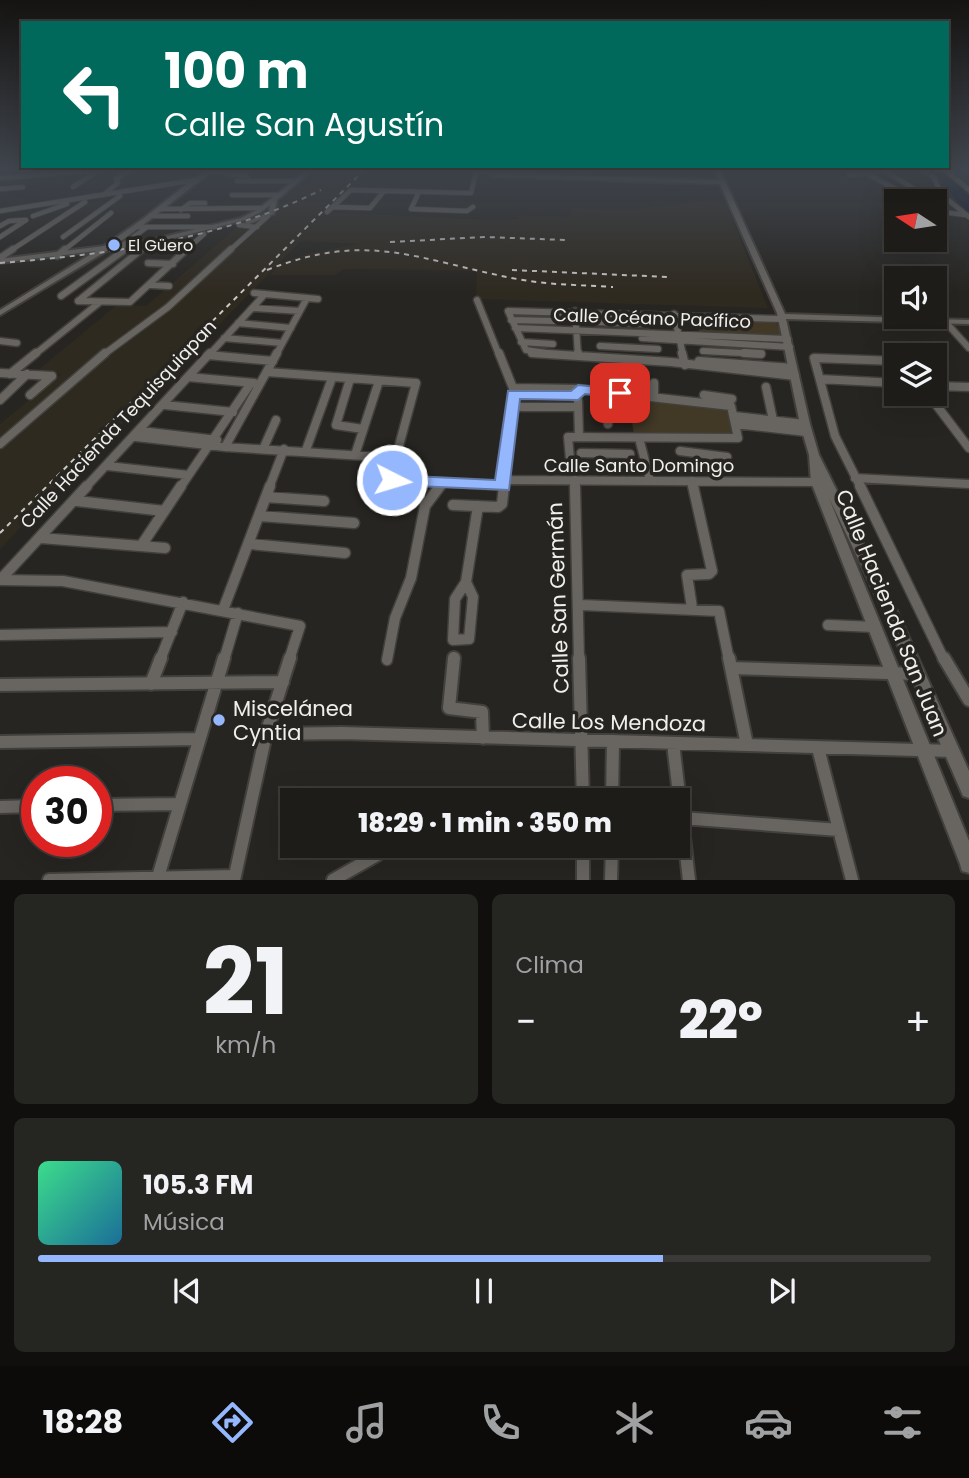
<!DOCTYPE html>
<html lang="es">
<meta charset="utf-8">
<style>
body{margin:0;font-family:Poppins,sans-serif;background:#252522;color:#f1f3f6;height:100vh;display:flex;flex-direction:column;font-size:26px;white-space:nowrap}
*{box-sizing:border-box;margin:0}
p{font-size:23px;color:#a0a1a2}
.icon{flex:none;width:38px;height:38px;fill:none;stroke:currentColor;stroke-width:2;stroke-linecap:round;stroke-linejoin:round}
.map{position:relative;height:880px;overflow:hidden}
.drawer{display:flex;flex-direction:column;gap:14px;padding:14px;background:#100f0e;flex:1}
.drawer>*{flex:none}
.guide{position:absolute;left:21px;top:21px;width:928px;height:147px;border-radius:0px;box-shadow:0 7px 28px #0002,0 0 0 2px #3b3a38;background:#00695c;color:#fff;overflow:hidden}
.needle{width:46px;rotate:282deg}
.fabs{position:absolute;left:884px;top:189px;display:grid;gap:14px}
.fabs a{display:grid;place-items:center;width:63px;height:63px;border-radius:0px;background:#1d1c19;box-shadow:0 7px 28px #0002,0 0 0 2px #3b3a38;font-size:35px}
.speed{position:absolute;left:21px;top:766px;display:flex;gap:14px;font-size:35px;font-weight:700;text-align:center}
.speed>*{display:grid;place-content:center;width:91px;height:91px;border-radius:50%;background:#1d1c19;box-shadow:0 7px 28px #0002,0 0 0 2px #3b3a38;line-height:1}
.speed .limit{border:10px solid #d22;background:#fff;color:#111}
.pin{position:absolute;display:grid;place-items:center;width:60px;height:60px;color:#fff;margin:-30px;border-radius:14px;box-shadow:0 4px 10px #0006}
.me{position:absolute;width:77px;margin:-38px;rotate:95deg;stroke-linejoin:round;filter:drop-shadow(0 0 5px #0008)}
.turn{display:flex;align-items:center;gap:24px;height:147px;padding:0 28px;font-size:32px}
.turn .icon{width:91px;height:91px;stroke-width:2.5}
.turn b{display:block;font-size:49px;line-height:60px}
.big{font-size:52px;font-weight:800;line-height:1.1}
.drawer .widget{flex:1;display:flex;flex-direction:column;justify-content:center;gap:10px;min-width:0;padding:0 24px;border-radius:10px;background:#252522}
.drawer .dial{align-items:center;gap:0}
.dial b{font-size:91px;line-height:1}
.song{display:flex;align-items:center;gap:21px}
.cover{width:84px;height:84px;border-radius:10px;background:linear-gradient(135deg,hsl(150 70% 55%),hsl(200 70% 35%))}
.played{height:7px;border-radius:4px;background:linear-gradient(90deg,#95b7fd 70%,#3b3a38 70%)}
.keys{display:flex;justify-content:space-around;direction:ltr}
.heat{display:flex;justify-content:space-between;align-items:center;font-size:38px;direction:ltr}
.drawer .tiles{flex:1;display:grid;gap:14px;grid-template-columns:1fr 1fr}
.widget:last-child{grid-column:span 2}
.trip{position:absolute;left:280px;top:788px;width:410px;height:70px;border-radius:0px;background:#1d1c19;box-shadow:0 7px 28px #0002,0 0 0 2px #3b3a38;font-weight:800;line-height:70px;text-align:center}
.menu{display:flex;height:112px;justify-content:space-around;align-items:center;background:#0c0b0a;color:#a0a1a2}
.menu .icon{width:49px;height:49px}
.menu .active{color:#95b7fd}
.menu b{font-size:32px;color:#f1f3f6}
.map>svg:first-child{display:block}
.built{fill:#2f2a20}
.green{fill:#413826}
.water{fill:#0b162e}
.lines{fill:none;stroke-linecap:round;stroke-linejoin:round}
.street-far4-casing{stroke:#41403c;stroke-width:6}
.street-far3-casing{stroke:#41403c;stroke-width:9}
.street-far2-casing{stroke:#41403c;stroke-width:11}
.street-far1-casing{stroke:#41403c;stroke-width:13}
.street-casing{stroke:#41403c;stroke-width:16}
.secondary-casing{stroke:#41403c;stroke-width:4}
.street-far4{stroke:#686561;stroke-width:4.5}
.street-far3{stroke:#686561;stroke-width:6}
.street-far2{stroke:#686561;stroke-width:8}
.street-far1{stroke:#686561;stroke-width:10}
.street{stroke:#686561;stroke-width:12}
.secondary{fill:#686561;fill-rule:evenodd}
.rail{stroke:#cac9c6;stroke-width:2;stroke-dasharray:5 5;stroke-linecap:butt}
.route{fill:#95b7fd;stroke:#6177a4;stroke-width:2}
.poi-dot{fill:#95b7fd;stroke:#272521;stroke-width:2.5}
.labels{text-anchor:middle;dominant-baseline:central;stroke-width:7;stroke-linejoin:round;paint-order:stroke}
.far-poi-label{font-size:16px;fill:#f0efec;stroke:#272521;text-anchor:start}
.street-label{font-size:18px;fill:#f0efec;stroke:#272521}
.near-street-label{font-size:21px;fill:#f0efec;stroke:#272521}
.near-poi-label{font-size:21px;fill:#f0efec;stroke:#272521;text-anchor:start}
</style>
<div class="map">
<svg width="969" height="880" viewBox="0 0 969 880">
<rect width="100%" height="100%" fill="#272521"/>
<path class="built" d="M317 170H366L325 212 492 220 519 219V215L569 217 572 208 628 210 724 199 768 308 476 299 477 271 344 269 335 275H269L283 262 308 253 359 244 301 241 0 549V424L61 374 37 371 117 305 146 306 236 228 272 219 278 202Z"/>
<path class="green" d="M695 317 775 320 782 337 700 334Z
M628 397 729 408 733 436 634 435Z"/>
<path class="water" d="M928 170H941L969 195V212C949 197 947 180 928 170Z"/>
<g class="lines">
<defs>
<path id="street-far4" d="M860 170 918 201
M884 170 919 192
M921 170 933 176 942 195 969 217
M945 170 969 190
M208 171 247 176
M849 175 867 173
M0 178 105 170
M237 181H296
M73 187 96 172
M0 189 23 187
M419 192 411 209 467 211 473 207
M915 192 940 193
M103 195 118 183 116 179 130 170
M232 195H280
M333 207 370 208
M370 208 384 191
M161 209 263 208
M181 210 190 203H205
M0 211 195 180
M934 211 966 215
M327 212 351 190 471 193 476 173
M33 216 67 204
M153 216H188
M239 225 257 227
M0 226 9 221 24 220
M137 227H215
M0 237 26 220
M63 237 120 196
M120 247 147 227
M10 251 85 202
M63 251 111 213
M140 251 146 246
M185 251 204 234
M229 251 268 216"/>
<path id="street-far3" d="M57 256 65 249
M0 258 13 249
M148 263 173 264
M151 285 169 286
M254 293 318 299
M61 296 123 251
M477 300 499 355
M78 301 130 302 187 249
M78 301 142 249
M253 308 300 311
M575 311 578 355
M674 314 683 355
M941 317 969 348
M511 320 554 321
M596 322 648 324
M238 323 291 328
M515 328 788 339
M224 338 282 343
M642 338 790 347
M0 341 17 343
M521 342 553 344
M600 346 658 349
M703 351 761 354
M34 355 100 302
M103 355 168 307 231 249
M209 355 265 294
M276 355 307 298
M559 355 526 350 508 311 783 319"/>
<path id="street-far2" d="M499 353 513 388 503 488
M532 353 671 362 795 376
M578 353V356
M682 353 685 365
M744 353 761 354
M208 355 273 361
M699 361 793 368
M603 367 608 424
M267 372 416 383 390 479 503 486
M0 373 52 376
M10 374 36 353
M188 377 254 383
M350 379 336 425 363 429
M820 379 896 383
M654 383V397
M934 386 969 387
M766 387 773 420
M513 388 578 389 731 406 738 438 568 437 571 470
M513 394 578 395
M928 394 969 448
M30 395 52 376
M704 395 732 399
M0 400 27 374
M578 401 579 437
M165 405 233 412
M522 407H577
M734 416 805 424
M735 424 806 432
M141 431 217 440
M136 437 225 447 395 458
M639 438 650 480
M0 444 105 353
M225 447 277 353
M264 447 276 420
M306 450 332 378
M680 451 727 457
M581 453 630 454
M355 455 379 381
M108 466 188 475
M855 478 969 484
M504 480 819 482
M575 480V488
M692 481 694 488
M85 488 210 353
M180 488 251 383
M269 488 284 449
M439 488 442 484
M861 488 835 436 814 358 896 361"/>
<path id="street-far1" d="M575 486 579 660
M860 486 944 660
M266 497 324 501
M77 501 164 511
M453 505 498 507 502 504 504 486
M260 516 354 523
M41 538 165 548
M250 544 345 553
M141 546 181 486
M0 580 63 581 300 626 289 660
M0 580 87 486
M466 582 473 597 469 639 453 640 455 599Z
M466 582 478 506
M581 605 719 611 729 660
M692 608 687 575 709 574 712 571 693 486
M223 610 270 486
M828 625 875 627
M0 635 172 632
M160 660 183 602
M224 660 238 613
M387 660 395 618 411 578 425 506 440 486"/>
<path id="street" d="M454 658 449 708 482 712 483 738
M579 658 583 800
M729 658 747 745
M944 658 969 700
M731 668 918 674
M151 684 161 658
M0 685 283 682
M266 734 342 733 952 751
M0 742 199 739
M673 743 689 880
M818 748 852 880
M612 800 613 741
M96 805 180 804
M0 807 37 806
M682 818 839 830
M583 845V880
M158 877 224 658
M49 880 235 876
M234 880 266 734 290 658
M333 880 377 855 382 845
M611 880 612 845"/>
<path id="secondary" d="M208 170H215C181 193 150 222 115 245L147 241 241 218 257 210 307 170H313L277 200 274 214 249 224 244 223 269 212 270 205 261 212 245 220 147 245 108 250 0 315V310L96 251 0 263V259L104 246 144 218 193 179Z
M467 170H477L494 173 719 180 714 170H720L785 314 969 320V324L786 319 810 424 819 455 897 611 969 771V798L963 796 883 611 829 498 969 841V873L962 871 960 864 811 482 809 455 800 424 777 313 720 184 494 177Z"/>
</defs>
<use href="#street-far4" class="street-far4-casing"/>
<use href="#street-far3" class="street-far3-casing"/>
<use href="#street-far2" class="street-far2-casing"/>
<use href="#street-far1" class="street-far1-casing"/>
<use href="#street" class="street-casing"/>
<use href="#secondary" class="secondary-casing"/>
<use href="#street-far4" class="street-far4"/>
<use href="#street-far3" class="street-far3"/>
<use href="#street-far2" class="street-far2"/>
<use href="#street-far1" class="street-far1"/>
<use href="#street" class="street"/>
<use href="#secondary" class="secondary"/>
<path class="rail" d="M390 242 485 237 565 240
M0 263C111 254 220 240 321 190
M267 270C369 230 417 260 517 279 549 285 581 285 613 287
M512 270 668 277
M0 533 364 170"/>
</g>
<linearGradient id="sky" x2="0" y2="1"><stop stop-color="#151412"/><stop offset="0.58" stop-color="#41464e"/><stop offset="1" stop-color="#41464e" stop-opacity="0"/></linearGradient>
<rect width="969" height="293" fill="url(#sky)"/>
<path class="route" d="M578 385 620 389 627 393 620 398 585 394 578 400 520 399 509 490 392 485 384 480 392 475 495 480 508 391H571Z"/>
<g class="poi-dot">
<circle cx="114" cy="245" r="7"/>
<circle cx="219" cy="720" r="7"/>
</g>
<g class="labels">
<g class="far-poi-label">
<text x="128" y="245">El Güero</text>
</g>
<g class="street-label">
<text transform="translate(652 318) rotate(2)">Calle Océano Pacífico</text>
<text transform="translate(118 424) rotate(-47)">Calle Hacienda Tequisquiapan</text>
<text x="639" y="465">Calle Santo Domingo</text>
</g>
<g class="near-street-label">
<text transform="translate(558 598) rotate(-92)">Calle San Germán</text>
<text transform="translate(892 613) rotate(68)">Calle Hacienda San Juan</text>
<text transform="translate(609 722) rotate(1)">Calle Los Mendoza</text>
</g>
<g class="near-poi-label">
<text x="233" y="708">Miscelánea<tspan x="233" dy="24">Cyntia</tspan></text>
</g>
</g>
</svg>
<div class="fabs">
<a><svg class="needle" viewBox="-14 -14 28 28"><path d="M0-13l5 13h-10z" fill="#e53935"/><path d="M0 13l5-13h-10z" fill="#a0a1a2"/></svg></a>
<a><svg class="icon" aria-label="sound" viewBox="0 0 24 24"><path d="M4 9h4l5-4v14l-5-4H4zM17 9q2 3 0 6"/></svg></a>
<a><svg class="icon" aria-label="layers" viewBox="0 0 24 24"><path d="M12 4l9 5-9 5-9-5zM3 14l9 5 9-5"/></svg></a>
</div>
<div class="speed"><div class="limit">30</div></div>
<div class="pin" style="left:620px;top:393px;background:#d93025"><svg class="icon" aria-label="arrive" viewBox="0 0 24 24"><path d="M6 21V4h12l-3 4 3 4H6"/></svg></div>
<svg class="me" style="left:392px;top:480px" viewBox="-20 -20 40 40"><circle r="17" fill="#95b7fd" stroke="#fff" stroke-width="3"/><path d="M0-11L8 9 0 5-8 9z" fill="#fff"/></svg>
<div class="trip">18:29 · 1 min · 350 m</div>
<div class="guide">
<div class="turn"><svg class="icon" aria-label="left" viewBox="0 0 24 24"><path d="M17 20v-9H6M10 6l-5 5 5 5"/></svg><div><b>100 m</b>Calle San Agustín</div></div>
</div>
</div>
<section class="drawer">
<div class="tiles">
<div class="widget dial"><b>21</b><p>km/h</p></div>
<div class="widget"><p>Clima</p>
<div class="heat"><a>−</a><b class="big">22°</b><a>+</a></div>
</div>
<div class="widget">
<div class="song"><i class="cover"></i><div><b>105.3 FM</b><p>Música</p></div></div>
<div class="played"></div>
<div class="keys"><svg class="icon" aria-label="previous" viewBox="0 0 24 24"><path d="M18 5L8 12l10 7zM5 5v14"/></svg><svg class="icon" aria-label="pause" viewBox="0 0 24 24"><path d="M8 5v14M16 5v14"/></svg><svg class="icon" aria-label="next" viewBox="0 0 24 24"><path d="M6 5l10 7-10 7zM19 5v14"/></svg></div>
</div>
</div>
</section>
<nav class="menu">
<b>18:28</b>
<svg class="icon active" aria-label="directions" viewBox="0 0 24 24"><path d="M12 3l9 9-9 9-9-9zM9 14v-3h6M13 9l2 2-2 2"/></svg>
<svg class="icon" aria-label="music" viewBox="0 0 24 24"><path d="M9 18V5l10-2v13"/><circle cx="6" cy="18" r="3"/><circle cx="16" cy="16" r="3"/></svg>
<svg class="icon" aria-label="phone" viewBox="0 0 24 24"><path d="M5 4h4l2 5-3 2q2 4 5 5l2-3 5 2v4C11 20 4 13 5 4z"/></svg>
<svg class="icon" aria-label="climate" viewBox="0 0 24 24"><path d="M12 3v18M4 7l16 10M4 17L20 7"/></svg>
<svg class="icon" aria-label="car" viewBox="0 0 24 24"><path d="M5 17H2v-5l4-1 3-4h7l3 4 3 1v5h-3M9 17h6M6 11h13"/><circle cx="7" cy="17" r="2"/><circle cx="17" cy="17" r="2"/></svg>
<svg class="icon" aria-label="filters" viewBox="0 0 24 24"><path d="M4 7h16M4 17h16"/><circle cx="9" cy="7" r="2"/><circle cx="15" cy="17" r="2"/></svg>
</nav>
